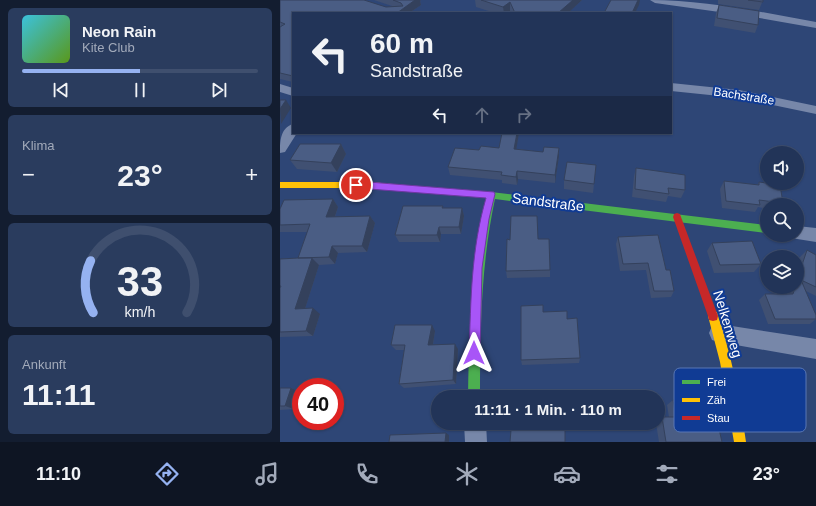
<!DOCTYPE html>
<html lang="de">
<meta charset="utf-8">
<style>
body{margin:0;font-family:Helvetica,sans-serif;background:#2a3c5e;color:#f1f3f6;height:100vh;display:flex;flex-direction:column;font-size:15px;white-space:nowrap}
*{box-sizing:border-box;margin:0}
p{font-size:13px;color:#a2aaba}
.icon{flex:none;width:22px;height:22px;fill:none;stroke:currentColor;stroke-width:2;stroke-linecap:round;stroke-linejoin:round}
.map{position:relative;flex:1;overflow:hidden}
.side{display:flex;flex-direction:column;gap:8px;padding:8px;background:#131d30;width:280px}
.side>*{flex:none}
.hud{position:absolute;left:12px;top:12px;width:380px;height:122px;border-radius:0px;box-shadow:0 1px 3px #0004,0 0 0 1px #3f4f6e;background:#223458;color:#f1f3f6;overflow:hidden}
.buttons{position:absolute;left:480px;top:146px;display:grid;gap:8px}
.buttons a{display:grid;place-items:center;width:44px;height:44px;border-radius:50%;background:#223458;box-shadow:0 1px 3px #0004,0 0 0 1px #3f4f6e;font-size:20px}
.speed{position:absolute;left:12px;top:378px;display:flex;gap:8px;font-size:20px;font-weight:700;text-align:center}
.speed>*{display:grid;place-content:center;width:52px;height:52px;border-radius:50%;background:#223458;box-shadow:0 1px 3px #0004,0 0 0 1px #3f4f6e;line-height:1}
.speed .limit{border:6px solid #d22;background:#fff;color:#111}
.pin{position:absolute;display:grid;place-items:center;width:34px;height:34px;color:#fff;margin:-17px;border:2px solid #fff;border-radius:50%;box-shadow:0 1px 4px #0007}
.me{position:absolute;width:44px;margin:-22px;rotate:0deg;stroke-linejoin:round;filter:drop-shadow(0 0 3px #0008)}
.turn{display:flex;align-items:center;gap:14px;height:84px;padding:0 12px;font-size:18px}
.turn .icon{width:52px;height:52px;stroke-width:2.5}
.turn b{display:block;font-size:28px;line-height:34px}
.lanes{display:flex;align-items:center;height:38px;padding:0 12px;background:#0003;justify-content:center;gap:20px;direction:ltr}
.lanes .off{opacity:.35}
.big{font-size:30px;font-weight:700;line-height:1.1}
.side .widget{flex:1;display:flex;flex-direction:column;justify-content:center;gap:6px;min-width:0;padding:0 14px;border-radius:6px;background:#2a3c5e}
.side .dial{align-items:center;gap:0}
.dial svg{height:104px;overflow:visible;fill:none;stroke:#3f4f6e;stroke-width:7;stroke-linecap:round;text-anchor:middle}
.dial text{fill:#f1f3f6;stroke:none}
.song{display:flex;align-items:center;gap:12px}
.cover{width:48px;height:48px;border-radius:6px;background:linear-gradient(135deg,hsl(190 70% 55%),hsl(90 70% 35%))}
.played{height:4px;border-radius:2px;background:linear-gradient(90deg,#95b2f1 50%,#3f4f6e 50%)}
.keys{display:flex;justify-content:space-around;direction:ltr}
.heat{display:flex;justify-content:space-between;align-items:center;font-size:22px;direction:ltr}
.trip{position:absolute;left:151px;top:390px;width:234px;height:40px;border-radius:20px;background:#223458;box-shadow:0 1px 3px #0004,0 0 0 1px #3f4f6e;font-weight:700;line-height:40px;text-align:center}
.tabs{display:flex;height:64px;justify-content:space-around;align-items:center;background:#0e1523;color:#a2aaba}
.tabs .icon{width:28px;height:28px}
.tabs .active{color:#95b2f1}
.tabs b{font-size:18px;color:#f1f3f6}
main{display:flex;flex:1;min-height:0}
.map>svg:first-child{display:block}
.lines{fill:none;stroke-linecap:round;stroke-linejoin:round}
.street{fill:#7787a9;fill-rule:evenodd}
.fast{fill:#4caf50;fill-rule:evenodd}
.slow{fill:#ffc107;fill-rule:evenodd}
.jam{fill:#c62828;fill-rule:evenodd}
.wall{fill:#405072}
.shaded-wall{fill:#34415c}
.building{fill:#4a5d84;stroke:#34415c}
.route{fill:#a855f7;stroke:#6d37a1}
.labels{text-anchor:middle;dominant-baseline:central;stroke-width:4;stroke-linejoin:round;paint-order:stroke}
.far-street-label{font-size:12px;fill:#fff;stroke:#103b94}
.street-label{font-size:14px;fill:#fff;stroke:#103b94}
.key{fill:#103b94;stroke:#5876b4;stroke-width:1}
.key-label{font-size:11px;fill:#fff}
</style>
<main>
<section class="side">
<div class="widget">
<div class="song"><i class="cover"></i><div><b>Neon Rain</b><p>Kite Club</p></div></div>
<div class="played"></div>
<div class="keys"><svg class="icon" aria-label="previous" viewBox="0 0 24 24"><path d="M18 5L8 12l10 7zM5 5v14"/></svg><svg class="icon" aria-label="pause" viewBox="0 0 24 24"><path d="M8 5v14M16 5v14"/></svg><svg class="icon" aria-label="next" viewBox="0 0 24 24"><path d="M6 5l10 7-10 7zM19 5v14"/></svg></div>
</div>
<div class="widget"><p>Klima</p>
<div class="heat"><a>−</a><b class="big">23°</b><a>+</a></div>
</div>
<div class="widget dial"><svg viewBox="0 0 100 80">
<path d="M14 69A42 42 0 1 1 86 69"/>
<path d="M14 69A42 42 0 0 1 12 29" stroke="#95b2f1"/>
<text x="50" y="56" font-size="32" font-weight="700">33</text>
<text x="50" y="72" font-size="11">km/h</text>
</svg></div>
<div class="widget"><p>Ankunft</p><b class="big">11:11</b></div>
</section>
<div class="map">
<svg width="536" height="442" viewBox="0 0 536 442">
<rect width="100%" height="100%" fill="#2e4676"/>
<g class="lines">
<path class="street" d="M370 0C426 0 481 12 536 22V28L468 16 375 3Z
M391 83 459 90 536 106V114L459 98 391 91Z
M0 84 13 88V96L0 92Z
M13 124V133H17L5 152 0 153C0 142 0 128 13 124Z
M517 226 536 228V242L511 238 510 235H517Z
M439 324 536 339V359L439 342 432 340 429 333 432 326Z
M184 423H206L207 442H185Z"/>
<path class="fast" d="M123 185 211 192 487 225V233L215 199C201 264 200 330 200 397H188C189 330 192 264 206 198L123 191 119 188Z"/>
<path class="slow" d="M0 182H91L123 185 127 188 123 191 91 188H0Z
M433 311 437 312 438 316C452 357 460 399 466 442H454L440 362 428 316 429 312Z"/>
<path class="jam" d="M397 213 400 214 401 217 438 316 437 320 433 321 429 320 428 316 393 217 394 214Z"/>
</g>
<path class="wall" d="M0 0 106 7H115L94 0H141L140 1 141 5 129 13H13V82L0 79Z
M195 0H302L288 13H231L230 11 227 13H215L196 7Z
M438 0H483L479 10 438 4Z
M439 5 478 25 475 33 434 26 436 13Z
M222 133H239L236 149 263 152 279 148V156L275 183 238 179 237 185 222 183V180L170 175 168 167 199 150 219 148Z
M61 144 66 154 57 172 17 169 10 160Z
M356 168 405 190 401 198 388 196 386 202 352 197 354 176Z
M284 180 314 184 313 193 284 189Z
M444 181 477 185 479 182 503 203 502 205H487V209L478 207 475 212 442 208 440 189Z
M53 199 58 207 55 217 90 216 95 223 87 252 58 253 55 264 39 265 25 309 40 314 33 336 0 337V259L18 258 28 232H0V209Z
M163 206V208H182L184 216 181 234H161L160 242H119L115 235Z
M338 237 386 270 394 291 391 297 371 298 366 270 340 271 336 244Z
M258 239 270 270V277L227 278 226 271 230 240Z
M432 243 481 264 474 272 434 273 427 251Z
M527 250 536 255V296L526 291 536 315V319L530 324H488L479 300 485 294H508L510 287H517V266L520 257Z
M263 312 287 319 300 358 299 363 242 365 241 360Z
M155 331 153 345 178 349 176 384 124 388 119 384 124 350H116L111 345Z
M0 388H11L20 392 14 409 0 410Z
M393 400 424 417 442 442H379L376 423H378V420L382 417H389L387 405Z"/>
<path class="shaded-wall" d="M135 0H141L140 1 141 5 129 13H117Z
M293 0H302L288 13H278Z
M358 0H360L359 5 355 13H352Z
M230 2V11L227 13H224L223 7Z
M6 100 11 108 1 124 0 109Z
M237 133H239L235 157 234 149Z
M61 144 66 154 57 172 51 163Z
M279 148V156L275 183V175Z
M237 171 238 179 237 185 236 177Z
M53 199 58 207 52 225 46 217Z
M182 208 184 216 181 234 179 227Z
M90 216 95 223 87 252 82 246Z
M159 227 161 234 160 242 157 235Z
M52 246 58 253 55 264 49 257Z
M32 258 39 265 23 315 15 309Z
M33 308 40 314 33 336 26 331Z
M152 325 155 331 152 350 148 345Z
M175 344 178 349 176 384 173 380Z
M11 388 20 392 14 409 5 406Z
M166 433 169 435V442H165Z"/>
<path class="building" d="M0 0H84L106 7 123 6 121 3 113 0H135L117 13H13V76L0 73V27L5 24 0 22Z
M201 0H293L278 13H235L230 2 223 7Z
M331 0H358L352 13H324Z
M468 0H483V2Z
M439 5 479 11 478 25 437 18Z
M0 100H6L0 109Z
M222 133H237L234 149 263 152 264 147 279 148 275 175 237 171 236 177 221 175 222 172 168 167 175 148 199 150 201 146 219 148Z
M20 144H61L51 163 10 160Z
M287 162 316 165 314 184 284 180Z
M356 168 405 175V190L388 188 389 194 355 189Z
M444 181 479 185V182L500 185 503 203 479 200 480 205 446 201Z
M53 199 46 217 90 216 82 246H52L49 257 18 258H32L15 309 33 308 26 331 0 332V288L1 286H0V259L18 258 30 224 0 225V209L4 200Z
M123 206H163L162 208H182L179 227H159L157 235H115Z
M231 216H257L258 239H269L270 270 226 271 227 239 230 240Z
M378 235 386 270H390L394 291H374L368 263 343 264 338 237Z
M472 241 481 264 440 265 432 243Z
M527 250 536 255V287L521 280 536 315V319H495L485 294H513L515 287H517V280Z
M263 305V312L287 311V319L297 318 300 358 241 360V306Z
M115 325H152L148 345 175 344 173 380 119 384 125 345H111Z
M0 388H11L5 406H0Z
M420 399 424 417 436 416 442 442H386L382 417H396L393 400Z
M285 427V442H230L231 430Z
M166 433 165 442H109L110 435Z"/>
<path class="route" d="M76 181 214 192 215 194 209 219 202 268 200 353 198 357 194 358 191 357 189 353C191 299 191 250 206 198L76 188 72 185Z"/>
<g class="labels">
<g class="far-street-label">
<text transform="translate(464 96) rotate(9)">Bachstraße</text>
</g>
<g class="street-label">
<text transform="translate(268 202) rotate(7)">Sandstraße</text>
<text transform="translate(448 324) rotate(73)">Nelkenweg</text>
</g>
</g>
<rect x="394" y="368" width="132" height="64" rx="6" class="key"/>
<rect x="402" y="380" width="18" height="4" fill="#4caf50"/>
<rect x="402" y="398" width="18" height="4" fill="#ffc107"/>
<rect x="402" y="416" width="18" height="4" fill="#c62828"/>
<g class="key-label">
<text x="427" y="386">Frei</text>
<text x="427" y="404">Zäh</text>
<text x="427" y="422">Stau</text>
</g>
</svg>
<div class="buttons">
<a><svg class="icon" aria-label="sound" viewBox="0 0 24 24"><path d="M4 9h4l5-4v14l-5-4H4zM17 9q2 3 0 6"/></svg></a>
<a><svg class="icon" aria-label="search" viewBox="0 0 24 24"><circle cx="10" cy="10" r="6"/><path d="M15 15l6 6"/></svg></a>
<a><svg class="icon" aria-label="layers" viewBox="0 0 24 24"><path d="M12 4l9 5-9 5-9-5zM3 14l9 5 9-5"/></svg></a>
</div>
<div class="speed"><div class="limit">40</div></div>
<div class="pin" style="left:76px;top:185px;background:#d93025"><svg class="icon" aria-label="arrive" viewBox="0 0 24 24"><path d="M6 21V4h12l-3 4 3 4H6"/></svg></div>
<svg class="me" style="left:194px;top:353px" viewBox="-20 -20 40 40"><path d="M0-17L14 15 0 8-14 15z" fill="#a855f7" stroke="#fff" stroke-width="4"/></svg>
<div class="trip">11:11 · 1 Min. · 110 m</div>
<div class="hud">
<div class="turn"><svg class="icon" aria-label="left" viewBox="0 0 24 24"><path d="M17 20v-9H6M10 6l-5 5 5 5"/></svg><div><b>60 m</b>Sandstraße</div></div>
<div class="lanes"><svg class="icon" aria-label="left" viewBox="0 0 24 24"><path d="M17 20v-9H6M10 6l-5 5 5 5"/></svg><svg class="icon off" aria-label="ahead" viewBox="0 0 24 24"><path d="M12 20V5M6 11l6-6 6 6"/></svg><svg class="icon off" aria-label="right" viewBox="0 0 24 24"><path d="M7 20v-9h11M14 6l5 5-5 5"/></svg></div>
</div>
</div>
</main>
<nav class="tabs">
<b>11:10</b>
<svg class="icon active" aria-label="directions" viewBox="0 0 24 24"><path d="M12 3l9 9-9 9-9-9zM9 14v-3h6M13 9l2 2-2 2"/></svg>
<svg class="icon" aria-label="music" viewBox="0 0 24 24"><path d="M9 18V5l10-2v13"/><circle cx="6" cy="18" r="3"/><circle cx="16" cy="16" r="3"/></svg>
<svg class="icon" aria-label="phone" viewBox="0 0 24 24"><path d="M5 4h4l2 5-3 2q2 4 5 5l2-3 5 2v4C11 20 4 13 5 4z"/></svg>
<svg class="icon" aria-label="climate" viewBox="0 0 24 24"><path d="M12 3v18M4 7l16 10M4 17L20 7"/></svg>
<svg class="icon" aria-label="car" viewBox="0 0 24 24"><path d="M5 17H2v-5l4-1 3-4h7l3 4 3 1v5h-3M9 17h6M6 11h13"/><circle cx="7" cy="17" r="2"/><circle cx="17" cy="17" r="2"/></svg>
<svg class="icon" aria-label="filters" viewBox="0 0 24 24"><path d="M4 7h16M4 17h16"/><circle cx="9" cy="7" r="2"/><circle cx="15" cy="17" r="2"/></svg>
<b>23°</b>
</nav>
